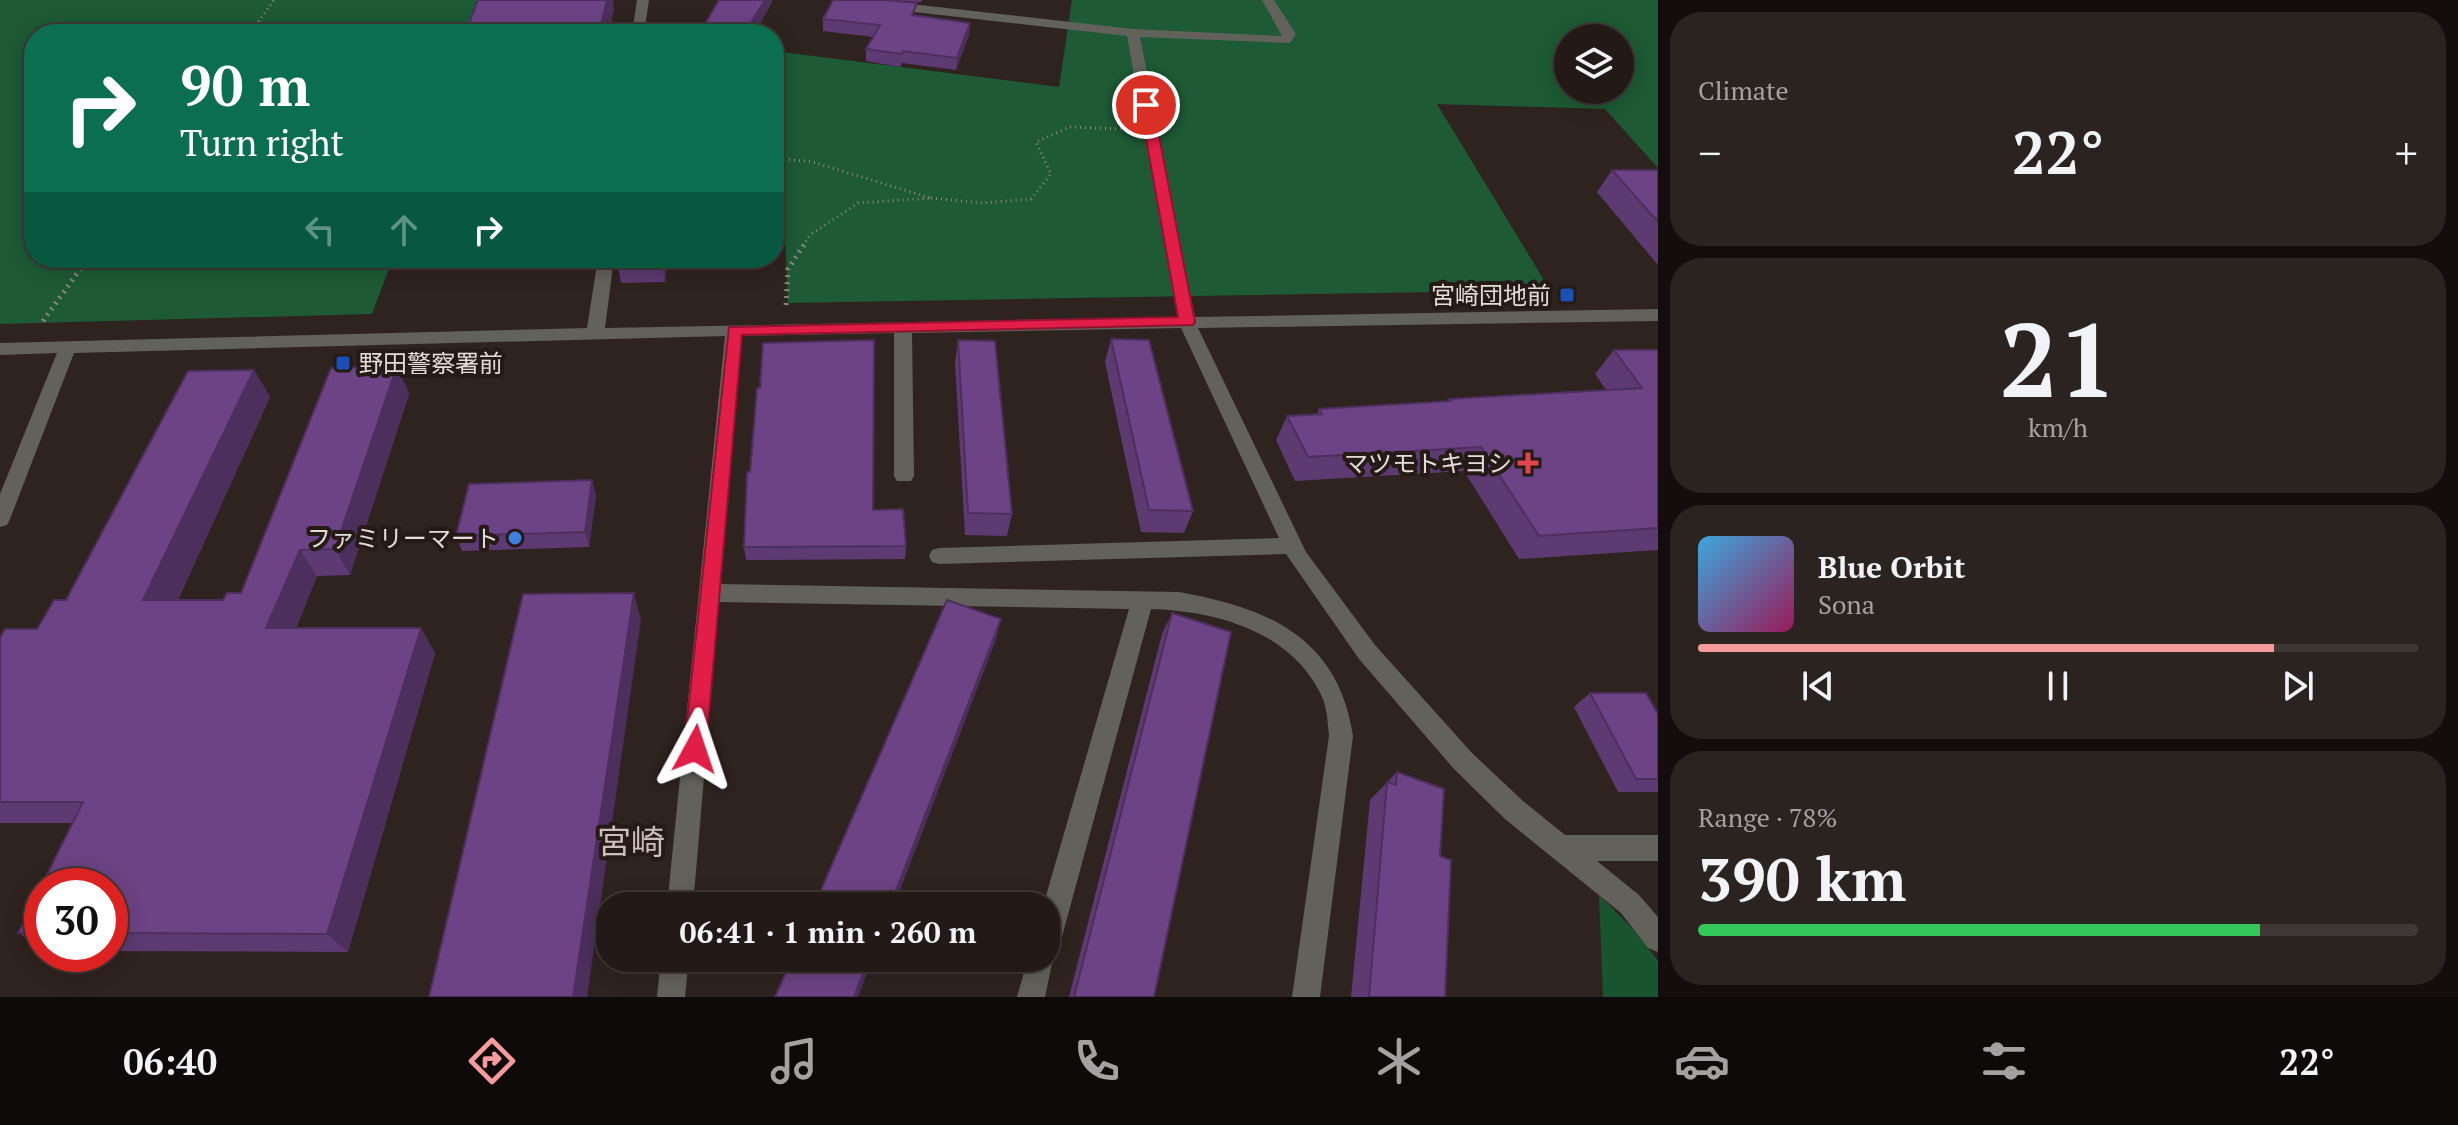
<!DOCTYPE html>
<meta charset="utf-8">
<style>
body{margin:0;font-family:"PT Serif","Noto Sans JP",serif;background:#2b2320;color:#f1f3f6;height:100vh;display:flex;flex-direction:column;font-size:30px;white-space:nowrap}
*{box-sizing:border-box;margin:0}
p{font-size:26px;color:#a3a1a1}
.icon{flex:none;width:44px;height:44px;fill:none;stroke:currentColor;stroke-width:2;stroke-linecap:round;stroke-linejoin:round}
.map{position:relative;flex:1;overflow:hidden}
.side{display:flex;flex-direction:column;gap:12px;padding:12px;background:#130e0d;width:800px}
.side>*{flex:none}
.hud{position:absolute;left:24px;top:24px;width:760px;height:244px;border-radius:32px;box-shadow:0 4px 20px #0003,0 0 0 2px #403836;background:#0b6e4f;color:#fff;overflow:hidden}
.buttons{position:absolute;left:1554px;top:24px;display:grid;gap:16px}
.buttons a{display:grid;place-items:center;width:80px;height:80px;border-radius:50%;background:#231a17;box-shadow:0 4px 20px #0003,0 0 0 2px #403836;font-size:40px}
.speed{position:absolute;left:24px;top:868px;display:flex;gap:16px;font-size:40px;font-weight:700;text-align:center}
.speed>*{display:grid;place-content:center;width:104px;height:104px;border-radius:50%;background:#231a17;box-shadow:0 4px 20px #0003,0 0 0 2px #403836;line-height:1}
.speed .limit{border:12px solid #d22;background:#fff;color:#111}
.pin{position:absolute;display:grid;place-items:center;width:68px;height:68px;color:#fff;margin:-34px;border:4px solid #fff;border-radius:50%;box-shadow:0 2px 8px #0007}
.me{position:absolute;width:88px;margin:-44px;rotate:5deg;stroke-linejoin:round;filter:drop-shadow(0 0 6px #0008)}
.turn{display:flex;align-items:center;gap:28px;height:168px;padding:0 24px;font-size:36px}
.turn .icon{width:104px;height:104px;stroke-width:2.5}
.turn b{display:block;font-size:56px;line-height:68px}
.lanes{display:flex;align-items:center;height:76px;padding:0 24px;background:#0003;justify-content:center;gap:40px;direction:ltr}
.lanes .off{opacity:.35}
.big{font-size:60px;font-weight:700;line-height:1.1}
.side .card{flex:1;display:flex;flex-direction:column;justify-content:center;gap:12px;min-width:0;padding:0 28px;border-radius:32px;background:#2b2320}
.side .dial{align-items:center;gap:0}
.dial b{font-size:104px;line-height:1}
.song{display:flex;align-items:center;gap:24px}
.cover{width:96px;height:96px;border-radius:12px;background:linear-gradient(135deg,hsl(200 70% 55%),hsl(330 70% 35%))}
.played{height:8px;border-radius:4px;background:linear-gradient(90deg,#f59b9d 80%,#403836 80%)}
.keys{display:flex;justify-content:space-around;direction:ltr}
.heat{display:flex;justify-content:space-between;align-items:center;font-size:44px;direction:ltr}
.charge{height:12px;border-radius:6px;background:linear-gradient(90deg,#34c759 78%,#403836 0)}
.trip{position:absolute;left:596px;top:892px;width:464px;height:80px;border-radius:32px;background:#231a17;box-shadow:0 4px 20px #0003,0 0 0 2px #403836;font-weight:700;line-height:80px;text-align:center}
.dock{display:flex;height:128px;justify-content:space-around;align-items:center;background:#0e0a09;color:#a3a1a1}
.dock .icon{width:56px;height:56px}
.dock .on{color:#f59b9d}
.dock b{font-size:36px;color:#f1f3f6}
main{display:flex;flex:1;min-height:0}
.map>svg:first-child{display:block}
.green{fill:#185430}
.forest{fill:#1d5a35;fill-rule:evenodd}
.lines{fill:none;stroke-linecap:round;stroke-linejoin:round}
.path-far1{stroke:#8d837f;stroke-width:3;stroke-dasharray:1 4;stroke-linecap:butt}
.path{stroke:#8d837f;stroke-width:5;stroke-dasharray:2 5;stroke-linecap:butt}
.minor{fill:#62615b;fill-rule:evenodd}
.wall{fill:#5d3a72}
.shaded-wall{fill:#4c2f5c}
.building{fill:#6c4384;stroke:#4c2f5c;stroke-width:2}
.route{fill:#e11d48;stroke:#92132f;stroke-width:2}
.transit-dot{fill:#1a4fb4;stroke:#251a16;stroke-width:3}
.health-dot{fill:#e0444e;stroke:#251a16;stroke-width:3}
.shop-dot{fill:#3f7fe0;stroke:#251a16;stroke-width:3}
.labels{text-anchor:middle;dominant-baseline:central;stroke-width:8;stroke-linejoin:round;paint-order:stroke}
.poi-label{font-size:24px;fill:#e4dcd9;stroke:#251a16;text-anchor:end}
.near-quarter-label{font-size:34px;fill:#cdbeb9;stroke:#251a16}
</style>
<main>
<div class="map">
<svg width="1658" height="997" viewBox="0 0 1658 997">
<rect width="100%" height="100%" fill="#2f231f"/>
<path class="green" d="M1599 895 1633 929 1658 961V997H1603Z"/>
<path class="forest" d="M0 0H522L476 34H34V258H393L372 314 0 324Z
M1072 0H1658V168L1605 109 1437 104 1550 290 788 303 784 206 774 205V51L1059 87ZM1568 38H1620V90H1568Z"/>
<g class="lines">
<path class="path-far1" d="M250 34 274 0
M774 159 809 161 931 198 858 203 810 235 804 244
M931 198 983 203 1031 199 1051 174 1036 142 1070 127 1125 129"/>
<path class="path" d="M786 305 788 269 806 242
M43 321 88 258"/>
<path class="minor" d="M637 0H649L644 34H632Z
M837 0H875L1133 29 1282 36 1262 0H1274L1296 34 1290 43 1140 37 1195 317 1658 309V321L1198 328 1306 552 1375 645 1472 753 1523 801 1565 835H1658V861H1597L1639 895 1658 917V952L1648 948 1621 913 1505 819 1454 769 1359 659 1286 554 939 564 932 562 929 556 932 550 939 548 1279 538 1181 328 912 333 914 476 911 481H897L894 476V333L742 336 721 584 1179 592C1268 608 1338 637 1353 736L1320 997H1292L1329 736C1328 724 1327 710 1323 699 1294 632 1217 611 1151 609L1060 944 1054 954 1045 997H1017L1028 958H1046V906H1043L1129 609 719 602 693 906H667L725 336 74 353 10 519 7 525 0 527V494L57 353 0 355V343L587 328 598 258H614L605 328 1178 317 1127 36 843 4Z
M661 958H689L685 997H657Z"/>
</g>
<path class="wall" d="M887 0H922L921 2Z
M772 2 754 34H706L705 24Z
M916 16 969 35 956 70 902 63 900 67 866 61V49L873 37 823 31V19Z
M1612 170H1658V265L1597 192Z
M668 258 665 282 621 283 618 267Z
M1111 339 1193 511 1184 533 1141 532 1105 362Z
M958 340 1012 514 1007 536 965 535 955 363Z
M1614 350H1658V550L1519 559 1464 471 1295 481 1276 440 1287 416 1317 414 1319 409 1447 402 1449 399 1606 390 1595 374Z
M397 366 409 394 350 575 317 576 296 628H421L435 653 348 952 110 951V886H42V946L18 933 72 823H0V638L37 629 66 600 254 370 270 397 178 600H223L241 593Z
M592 480 596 496 589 547 462 551 456 536Z
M873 510 906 546 905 559 746 560 744 547Z
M1172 613 1154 997H1069L1162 634Z
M1590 693 1658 714V792H1618L1574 707Z
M1397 772 1440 856 1445 997H1351L1370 800Z"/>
<path class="shaded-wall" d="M607 0H613L614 9 609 34H599Z
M765 0H772V2L754 34H747V29Z
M970 23 969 35 956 70 957 58Z
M664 258H668L665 282 662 266Z
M397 366 409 394 350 575 335 549Z
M254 370 270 397 166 625 143 600Z
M592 480 596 496 589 547 585 532Z
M300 550 317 576 285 653 266 628Z
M634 593 641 620 587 997H573Z
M1001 619 996 640 894 906H890Z
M421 628 435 653 348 952 327 934Z
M869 958H873L858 997H854Z"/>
<path class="building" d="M478 0H607L599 34H465Z
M719 0H765L747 29 705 24Z
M833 0H886L917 3 912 15 970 23 957 58 903 51 901 54 866 49 880 25 823 19Z
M1612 170H1658V222Z
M619 258H664L662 266 618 267Z
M1111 339 1149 340 1193 511 1149 510Z
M874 340 873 510 903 509 906 546 744 547 747 472H750L757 388H760L763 343Z
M958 340 995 341 1012 514 968 513Z
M1614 350H1658V528L1539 536 1481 447 1308 457 1287 416 1322 414 1319 409 1451 401 1449 399 1642 388Z
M397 366 335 549 300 550 266 628H421L327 934 110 933V886H42V933H18L83 802H0V638L5 629H37L54 600H66L188 371 254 370 143 600H223L227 593H241L331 368Z
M592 480 585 532 456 536 469 484Z
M634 593 573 997H429L523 594Z
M947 600 1001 619 890 906H814Z
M1172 613 1231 632 1154 997H1074Z
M1590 693H1646L1658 714V779H1636Z
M1397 772 1444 789 1440 856 1451 860 1445 997H1369L1387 782 1396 785Z
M792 958H869L854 997H775Z"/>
<path class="route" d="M1146 102 1153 105 1195 322 1193 325 742 335 706 749 703 756 695 759 687 756 684 749 729 327 1178 317 1140 105Z"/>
<g class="transit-dot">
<rect x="1559" y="287" width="16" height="16" rx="4"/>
<rect x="335" y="355" width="16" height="16" rx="4"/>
</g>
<path class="health-dot" d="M1524 451h8v8h8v8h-8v8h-8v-8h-8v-8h8z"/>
<circle class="shop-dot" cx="515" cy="538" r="8"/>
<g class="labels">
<g class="poi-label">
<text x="1551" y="295">宮崎団地前</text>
<text x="359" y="363" text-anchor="start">野田警察署前</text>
<text x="1512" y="463">マツモトキヨシ</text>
<text x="499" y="538">ファミリーマート</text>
</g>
<g class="near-quarter-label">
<text x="631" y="841">宮崎</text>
</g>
</g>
</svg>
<div class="buttons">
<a><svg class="icon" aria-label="layers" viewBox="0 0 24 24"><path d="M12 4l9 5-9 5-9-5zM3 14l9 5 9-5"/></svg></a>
</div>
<div class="speed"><div class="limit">30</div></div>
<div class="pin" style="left:1146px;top:105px;background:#d93025"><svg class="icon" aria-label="arrive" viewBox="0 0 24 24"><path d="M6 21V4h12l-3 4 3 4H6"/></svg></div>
<svg class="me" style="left:695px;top:749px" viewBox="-20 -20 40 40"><path d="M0-17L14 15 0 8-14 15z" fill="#e11d48" stroke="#fff" stroke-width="4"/></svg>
<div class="trip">06:41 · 1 min · 260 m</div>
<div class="hud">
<div class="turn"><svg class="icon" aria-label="right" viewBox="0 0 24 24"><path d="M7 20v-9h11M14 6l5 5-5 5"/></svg><div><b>90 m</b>Turn right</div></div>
<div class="lanes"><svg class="icon off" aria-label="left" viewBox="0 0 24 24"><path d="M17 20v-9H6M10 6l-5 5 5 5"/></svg><svg class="icon off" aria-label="ahead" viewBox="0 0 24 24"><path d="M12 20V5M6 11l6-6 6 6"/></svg><svg class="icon" aria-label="right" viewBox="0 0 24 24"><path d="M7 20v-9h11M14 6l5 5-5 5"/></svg></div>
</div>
</div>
<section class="side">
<div class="card"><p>Climate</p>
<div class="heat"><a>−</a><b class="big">22°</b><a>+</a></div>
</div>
<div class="card dial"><b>21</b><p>km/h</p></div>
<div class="card">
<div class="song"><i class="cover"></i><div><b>Blue Orbit</b><p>Sona</p></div></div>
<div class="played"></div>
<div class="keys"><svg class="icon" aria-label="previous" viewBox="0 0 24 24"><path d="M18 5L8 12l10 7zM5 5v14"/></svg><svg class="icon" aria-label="pause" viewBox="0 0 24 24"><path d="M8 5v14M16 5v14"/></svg><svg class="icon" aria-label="next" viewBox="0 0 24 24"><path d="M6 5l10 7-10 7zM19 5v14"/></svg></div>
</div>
<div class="card"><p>Range · 78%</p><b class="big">390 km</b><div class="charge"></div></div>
</section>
</main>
<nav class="dock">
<b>06:40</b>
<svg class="icon on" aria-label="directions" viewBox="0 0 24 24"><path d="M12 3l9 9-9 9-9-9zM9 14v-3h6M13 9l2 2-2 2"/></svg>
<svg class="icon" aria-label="music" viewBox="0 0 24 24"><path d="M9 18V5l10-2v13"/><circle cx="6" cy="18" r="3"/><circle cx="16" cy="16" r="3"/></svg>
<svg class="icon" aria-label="phone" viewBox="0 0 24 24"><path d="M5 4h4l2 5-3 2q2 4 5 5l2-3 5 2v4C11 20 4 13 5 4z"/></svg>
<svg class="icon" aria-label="climate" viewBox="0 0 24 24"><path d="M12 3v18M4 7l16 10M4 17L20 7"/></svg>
<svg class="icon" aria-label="car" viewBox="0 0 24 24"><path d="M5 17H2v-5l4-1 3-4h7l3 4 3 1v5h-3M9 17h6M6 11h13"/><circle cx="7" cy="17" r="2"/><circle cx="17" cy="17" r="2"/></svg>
<svg class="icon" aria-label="filters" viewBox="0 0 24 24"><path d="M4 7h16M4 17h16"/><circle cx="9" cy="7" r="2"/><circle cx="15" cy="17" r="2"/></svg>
<b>22°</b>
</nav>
